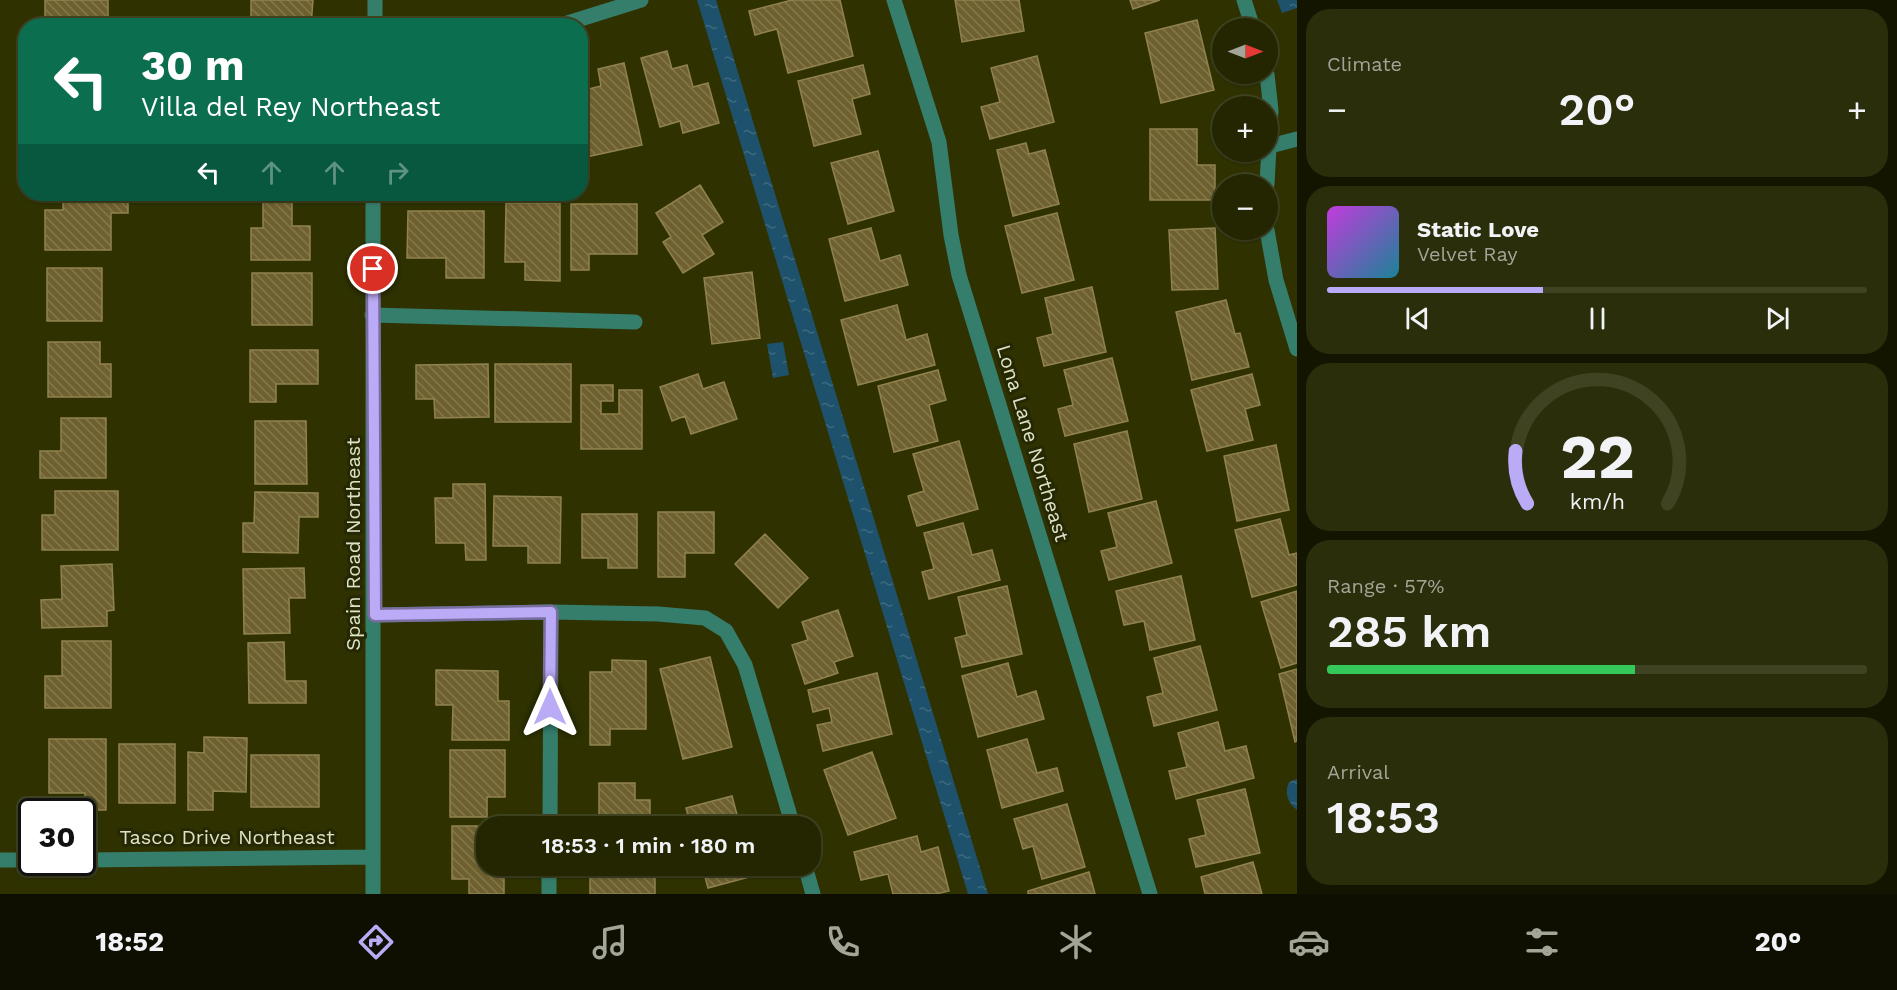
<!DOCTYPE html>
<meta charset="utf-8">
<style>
body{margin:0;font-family:"Work Sans",sans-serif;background:#2b2e0a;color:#f1f3f6;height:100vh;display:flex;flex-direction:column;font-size:22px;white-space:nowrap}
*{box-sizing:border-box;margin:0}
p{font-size:20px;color:#a3a599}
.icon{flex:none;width:33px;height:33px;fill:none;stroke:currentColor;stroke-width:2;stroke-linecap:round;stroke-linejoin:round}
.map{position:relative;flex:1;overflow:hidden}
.side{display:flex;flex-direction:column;gap:9px;padding:9px;background:#131500;width:600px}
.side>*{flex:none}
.guide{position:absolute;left:18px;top:18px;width:570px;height:183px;border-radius:24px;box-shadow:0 2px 4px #0004,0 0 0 2px #404322;background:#0b6e4f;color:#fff;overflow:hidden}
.needle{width:39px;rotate:90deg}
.tools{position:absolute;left:1212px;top:18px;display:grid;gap:12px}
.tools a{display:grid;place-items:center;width:66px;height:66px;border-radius:50%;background:#232600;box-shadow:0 2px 4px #0004,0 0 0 2px #404322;font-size:30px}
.speed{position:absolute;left:18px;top:798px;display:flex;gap:12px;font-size:30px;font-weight:700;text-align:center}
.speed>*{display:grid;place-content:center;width:78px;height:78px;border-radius:50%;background:#232600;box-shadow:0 2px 4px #0004,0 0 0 2px #404322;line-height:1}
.speed .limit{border:3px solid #111;border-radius:9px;background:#fff;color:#111}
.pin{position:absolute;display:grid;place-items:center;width:51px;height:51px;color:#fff;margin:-26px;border:3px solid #fff;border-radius:50%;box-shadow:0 2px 6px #0007}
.me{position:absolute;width:66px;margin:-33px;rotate:0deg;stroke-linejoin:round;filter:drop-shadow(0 0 4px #0008)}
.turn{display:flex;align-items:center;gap:21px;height:126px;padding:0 24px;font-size:27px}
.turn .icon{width:78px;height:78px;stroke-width:2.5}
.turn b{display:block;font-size:42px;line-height:51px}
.lanes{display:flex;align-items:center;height:57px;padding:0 24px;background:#0003;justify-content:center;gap:30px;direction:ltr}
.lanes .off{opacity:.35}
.big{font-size:45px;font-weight:600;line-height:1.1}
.side .widget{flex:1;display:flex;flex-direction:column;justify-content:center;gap:9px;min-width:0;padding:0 21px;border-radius:24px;background:#2b2e0a}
.side .dial{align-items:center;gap:0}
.dial svg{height:156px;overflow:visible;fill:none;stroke:#404322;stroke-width:7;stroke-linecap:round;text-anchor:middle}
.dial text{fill:#f1f3f6;stroke:none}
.song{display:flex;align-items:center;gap:18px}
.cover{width:72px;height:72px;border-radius:9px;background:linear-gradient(135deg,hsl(290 70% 55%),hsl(190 70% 35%))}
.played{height:6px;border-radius:3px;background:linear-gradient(90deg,#bbaaf6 40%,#404322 40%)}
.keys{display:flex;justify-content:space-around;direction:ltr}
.heat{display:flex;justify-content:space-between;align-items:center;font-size:33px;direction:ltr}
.charge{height:9px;border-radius:4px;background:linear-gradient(90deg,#34c759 57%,#404322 0)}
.trip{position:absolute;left:476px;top:816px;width:345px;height:60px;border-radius:24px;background:#232600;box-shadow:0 2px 4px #0004,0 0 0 2px #404322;font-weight:600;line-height:60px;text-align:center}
.tab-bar{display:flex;height:96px;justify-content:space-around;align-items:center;background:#0e0f00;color:#a3a599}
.tab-bar .icon{width:42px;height:42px}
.tab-bar .selected{color:#bbaaf6}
.tab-bar b{font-size:27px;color:#f1f3f6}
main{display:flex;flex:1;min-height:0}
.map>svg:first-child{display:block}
.water{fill:url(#water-ripples)}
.building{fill:url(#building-back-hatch);stroke:#90824f;stroke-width:1.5}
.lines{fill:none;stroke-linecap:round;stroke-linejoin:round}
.minor{stroke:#367e6c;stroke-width:15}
.route-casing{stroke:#7a6ea0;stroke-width:15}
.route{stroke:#bbaaf6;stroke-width:10}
.labels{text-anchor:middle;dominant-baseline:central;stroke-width:6;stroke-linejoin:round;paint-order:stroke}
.street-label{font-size:20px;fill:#dee2c7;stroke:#252802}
</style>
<main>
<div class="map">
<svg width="1297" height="894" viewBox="0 0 1297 894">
<defs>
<pattern id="water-ripples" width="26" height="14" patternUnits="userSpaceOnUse" patternTransform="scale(1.5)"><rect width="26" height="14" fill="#1e516b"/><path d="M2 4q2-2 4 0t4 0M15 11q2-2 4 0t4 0" fill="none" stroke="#3e6a7f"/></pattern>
<pattern id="building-back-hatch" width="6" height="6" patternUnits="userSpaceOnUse" patternTransform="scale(1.5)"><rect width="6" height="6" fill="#6f612f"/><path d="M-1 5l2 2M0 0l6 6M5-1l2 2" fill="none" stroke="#83774c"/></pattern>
</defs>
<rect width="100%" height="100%" fill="#2f3200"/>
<path class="water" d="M697 0H716L988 894H968Z
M1277 0H1297V8L1282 13Z
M783 342 789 375 773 378 767 344Z
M1297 779V810C1288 803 1284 793 1289 782Z"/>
<path class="building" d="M45 0H108V24H45Z
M251 0H313L311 26H251Z
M792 0H840L853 56 788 73 777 29 755 35 749 11Z
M955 0H1019L1024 31 962 42Z
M1130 0H1160L1133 9Z
M1197 20 1214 90 1161 103 1145 33Z
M667 51 672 69 687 65 693 87 708 83 719 123 683 133 680 121 660 127 641 58Z
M1037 56 1054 122 990 139 981 107 1000 102 991 68Z
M624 63 642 145 586 157 580 131V91L601 86 598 69Z
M863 65 870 94 852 99 861 134 814 146 798 81Z
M1150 129H1197V165H1215V200H1150Z
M1026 143 1029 154 1045 150 1059 204 1013 216 997 150Z
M878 151 894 211 848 224 831 163Z
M700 185 723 222 702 235 714 254 683 273 663 242 671 237 656 213Z
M63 194H128V213H111V250H45V210H63Z
M263 198H292V226H310V260H251V228H263Z
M506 203H560V281L525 280V262H505Z
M571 204H637V254H589V270H571Z
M408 211H484V278H446V258H407Z
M1057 213 1074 280 1022 293 1005 226Z
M871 228 880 261 900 255 908 285 845 301 829 239Z
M1215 228 1218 289 1172 290 1169 230Z
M47 268H102V321H47Z
M752 272 760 338 712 344 704 278Z
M252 273H312V325H252Z
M1092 287 1106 352 1044 366 1037 338 1053 334 1045 298Z
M1226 300 1235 334 1240 333 1249 367 1192 380 1176 312Z
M897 305 906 340 927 334 935 365 858 385 841 320Z
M48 342H100V364H111V397H48Z
M250 350H318V384H276V402H250Z
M1112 358 1128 421 1065 436 1058 409 1073 405 1064 370Z
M488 364 489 417 435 418 434 399H416V365Z
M495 364H571V422H495Z
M938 370 946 400 929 405 938 441 894 452 878 386Z
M698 374 703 389 724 382 737 419 691 434 685 416 672 421 660 387Z
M1252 374 1260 405 1245 409 1253 440 1207 451 1191 390Z
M581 385H613V401H601V414H619V390H642V449H581Z
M61 418H106V478H40V451H61Z
M255 421H306L307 484H255Z
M1127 431 1142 499 1089 512 1074 444Z
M959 441 978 509 917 526 908 496 924 491 913 454Z
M1276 445 1289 510 1237 521 1224 456Z
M453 484H485L486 560H466L465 543H436L435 498H453Z
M55 491H118V550H42V515H55Z
M255 492 318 493V517H299L298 553 243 552V523H254Z
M494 496 561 497 560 563H528V546H493Z
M1156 501 1172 563 1109 580 1101 551 1117 547 1108 513Z
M658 512H714V553H685V577H658Z
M582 514H637V568H608V558H582Z
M1280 519 1289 555 1297 553V585L1252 597 1235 530Z
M963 523 972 555 992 550 1000 580 929 599 922 572 934 569 924 533Z
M765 534 808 578 778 608 735 564Z
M112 564 114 610 107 611V626L42 628 41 600 62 599 61 566Z
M304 568 305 598H289L290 633 244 634 243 569Z
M1181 576 1195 640 1150 650 1144 621 1124 625 1116 591Z
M1007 586 1022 654 962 667 955 638 967 635 958 597Z
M1297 591V663L1281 668 1261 602Z
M838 610 853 656 834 662 838 673 805 684 792 645 808 640 802 622Z
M62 641H111V708H45V676H62Z
M284 642 285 681H306V703H249L248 643Z
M1200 646 1217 710 1154 726 1147 697 1163 693 1154 658Z
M710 657 732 747 683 759 660 669Z
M612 660 646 661V729H610V745H590V672H612Z
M1008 663 1017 697 1036 691 1044 719 978 737 962 676Z
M1297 669V741L1295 742 1279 674Z
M436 670 498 671V701H509V740H452L453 705H436Z
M877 673 892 734 823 751 817 725 832 722 829 708 813 712 808 690Z
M1218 722 1225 751 1246 746 1254 778 1176 799 1169 771 1187 767 1178 733Z
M204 737 247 738 246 792 213 791V810H188V752L204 753Z
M49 739H106V810H85V793H49Z
M1027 739 1037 773 1057 768 1063 791 1002 808 987 750Z
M119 744H175V803H119Z
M450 750H505V797H487V817H450Z
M872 752 896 818 848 835 824 770Z
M251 755H319V807H251Z
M599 783H635V800H650V826H599Z
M1245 789 1260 853 1196 867 1189 839 1206 835 1197 800Z
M732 796 740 826H691L686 808Z
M1067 804 1085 867 1042 879 1033 846 1023 849 1014 819Z
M452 826H487L486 866H504V894H469V879H452Z
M917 836 921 852 938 847 949 891 936 894H893L888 874 861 880 854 852Z
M1253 862 1262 894H1205L1201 877Z
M702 866H751L753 876 708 888Z
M1089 872 1095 894H1028V891Z
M590 877H655V894H590Z"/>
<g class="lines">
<path class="minor" d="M894 0 939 142 951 235 959 275 1150 894
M1244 0 1253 28
M375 26V0
M558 26 641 0
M1270 146 1297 139
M1267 184 1271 110 1267 74
M1267 230 1276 280 1297 349
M372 315 635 322
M375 615 551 612 658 614 705 618 726 631 745 665 793 826
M550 826 551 612
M0 860H32
M82 860 373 857
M805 866 813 894
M373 894V194
M549 894V866"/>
</g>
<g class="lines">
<defs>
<path id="route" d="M373 269 375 615 551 612 550 707"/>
</defs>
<use href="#route" class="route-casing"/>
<use href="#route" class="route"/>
</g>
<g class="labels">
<g class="street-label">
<text transform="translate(1033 443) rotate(73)">Lona Lane Northeast</text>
<text transform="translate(353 544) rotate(-90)">Spain Road Northeast</text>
<text x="227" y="837">Tasco Drive Northeast</text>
</g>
</g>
</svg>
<div class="tools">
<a><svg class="needle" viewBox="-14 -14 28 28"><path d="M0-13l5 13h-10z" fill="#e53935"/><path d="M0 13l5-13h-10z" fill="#a3a599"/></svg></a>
<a>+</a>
<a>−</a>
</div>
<div class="speed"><div class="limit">30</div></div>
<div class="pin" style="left:373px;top:269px;background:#d93025"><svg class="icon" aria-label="arrive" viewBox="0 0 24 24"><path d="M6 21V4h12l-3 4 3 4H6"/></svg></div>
<svg class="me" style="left:550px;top:707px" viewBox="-20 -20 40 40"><path d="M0-17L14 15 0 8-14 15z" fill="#bbaaf6" stroke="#fff" stroke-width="4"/></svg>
<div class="trip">18:53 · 1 min · 180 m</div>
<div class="guide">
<div class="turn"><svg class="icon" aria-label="left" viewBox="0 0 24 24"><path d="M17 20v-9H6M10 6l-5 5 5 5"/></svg><div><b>30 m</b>Villa del Rey Northeast</div></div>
<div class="lanes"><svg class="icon" aria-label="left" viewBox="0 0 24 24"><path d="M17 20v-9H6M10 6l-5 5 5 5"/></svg><svg class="icon off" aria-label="ahead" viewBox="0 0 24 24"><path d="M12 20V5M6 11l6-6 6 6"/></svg><svg class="icon off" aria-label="ahead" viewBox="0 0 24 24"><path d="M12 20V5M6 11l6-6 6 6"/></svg><svg class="icon off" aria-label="right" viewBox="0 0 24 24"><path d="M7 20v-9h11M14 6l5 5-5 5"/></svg></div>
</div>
</div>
<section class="side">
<div class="widget"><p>Climate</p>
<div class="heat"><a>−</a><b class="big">20°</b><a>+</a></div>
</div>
<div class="widget">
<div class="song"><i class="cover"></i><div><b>Static Love</b><p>Velvet Ray</p></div></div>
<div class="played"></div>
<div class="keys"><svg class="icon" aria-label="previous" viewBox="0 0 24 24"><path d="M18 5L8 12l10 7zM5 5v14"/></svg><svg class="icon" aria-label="pause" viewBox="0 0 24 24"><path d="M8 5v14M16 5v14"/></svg><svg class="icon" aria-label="next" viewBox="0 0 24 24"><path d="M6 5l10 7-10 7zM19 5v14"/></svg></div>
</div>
<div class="widget dial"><svg viewBox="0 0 100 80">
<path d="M14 69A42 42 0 1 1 86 69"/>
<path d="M14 69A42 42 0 0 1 8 42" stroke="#bbaaf6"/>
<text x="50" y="56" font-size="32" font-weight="700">22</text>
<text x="50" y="72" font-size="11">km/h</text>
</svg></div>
<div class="widget"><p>Range · 57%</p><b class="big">285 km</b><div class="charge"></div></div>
<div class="widget"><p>Arrival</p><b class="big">18:53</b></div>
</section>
</main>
<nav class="tab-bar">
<b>18:52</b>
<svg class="icon selected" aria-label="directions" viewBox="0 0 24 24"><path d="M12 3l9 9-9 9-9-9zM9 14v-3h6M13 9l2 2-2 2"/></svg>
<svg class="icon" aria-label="music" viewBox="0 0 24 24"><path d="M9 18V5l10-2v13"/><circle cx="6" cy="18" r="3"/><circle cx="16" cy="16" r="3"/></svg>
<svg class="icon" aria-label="phone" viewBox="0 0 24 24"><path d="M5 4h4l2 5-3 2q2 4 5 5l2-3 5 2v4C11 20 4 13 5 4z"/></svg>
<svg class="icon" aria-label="climate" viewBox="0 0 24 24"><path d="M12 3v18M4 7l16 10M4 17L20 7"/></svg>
<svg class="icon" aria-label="car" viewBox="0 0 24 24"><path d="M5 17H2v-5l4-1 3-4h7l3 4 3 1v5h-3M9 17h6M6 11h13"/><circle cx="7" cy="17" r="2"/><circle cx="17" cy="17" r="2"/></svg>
<svg class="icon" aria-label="filters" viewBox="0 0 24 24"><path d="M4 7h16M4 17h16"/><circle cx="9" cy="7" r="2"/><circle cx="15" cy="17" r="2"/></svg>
<b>20°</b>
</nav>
